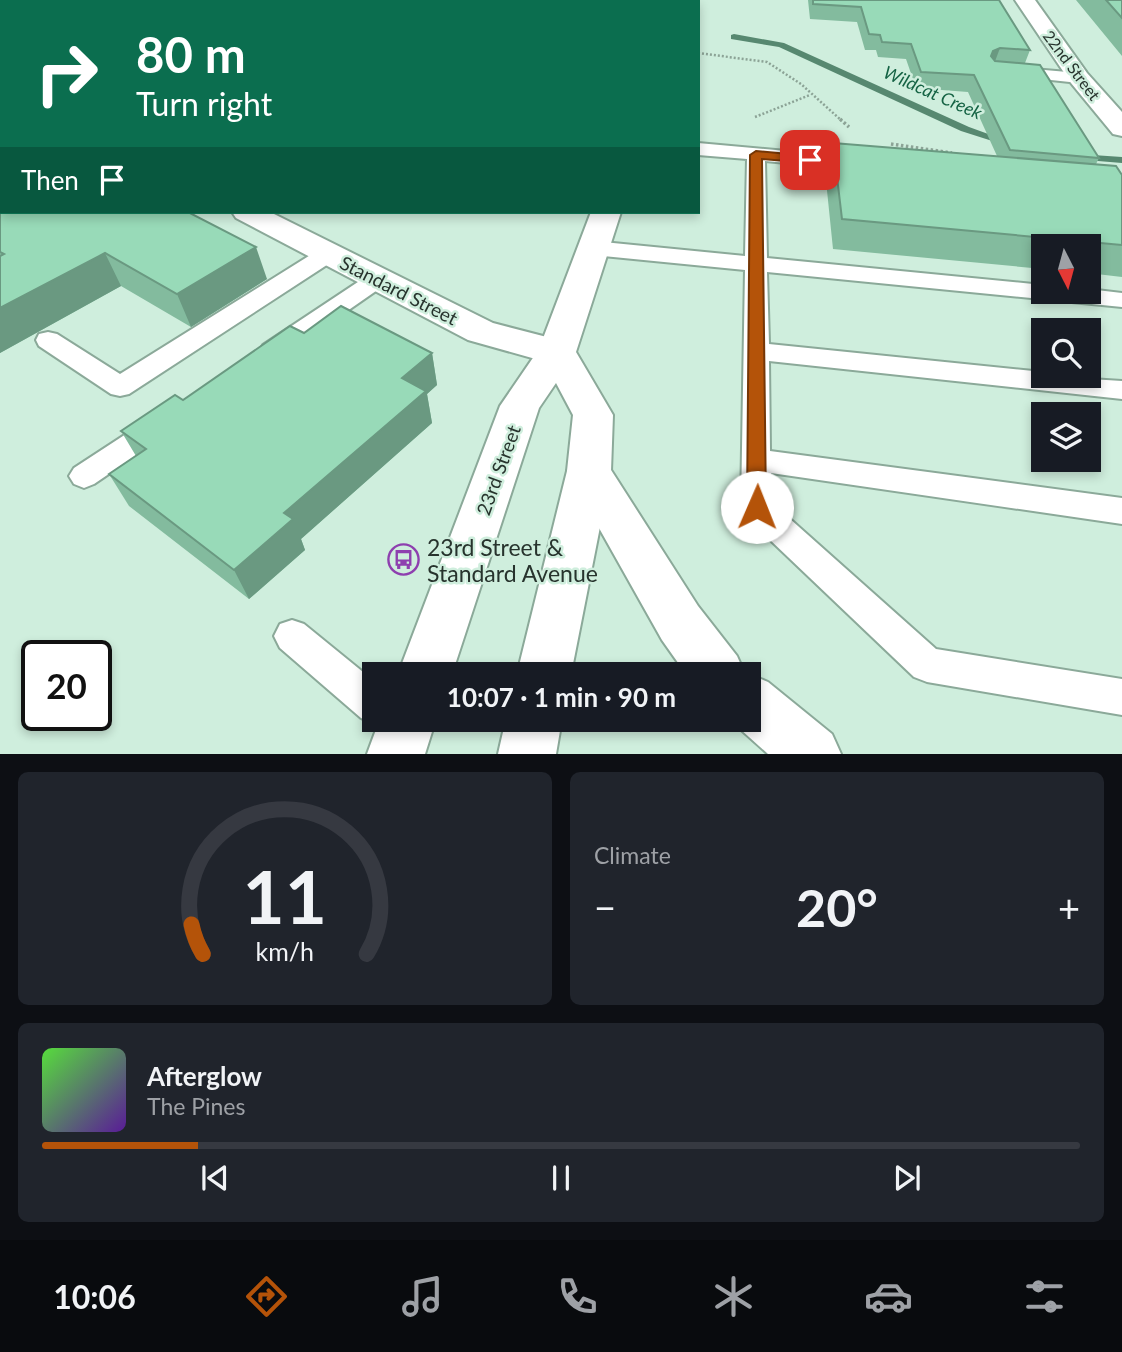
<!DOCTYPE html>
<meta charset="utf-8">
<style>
body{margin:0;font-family:Lato,sans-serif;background:#20242c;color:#f1f3f6;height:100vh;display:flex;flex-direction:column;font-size:26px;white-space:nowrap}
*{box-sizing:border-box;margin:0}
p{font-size:23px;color:#9ea1a6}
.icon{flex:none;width:38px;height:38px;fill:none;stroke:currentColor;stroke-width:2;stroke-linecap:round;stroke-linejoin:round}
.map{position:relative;height:754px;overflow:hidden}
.drawer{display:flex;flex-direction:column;gap:18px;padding:18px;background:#0d0f14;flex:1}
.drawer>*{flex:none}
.hud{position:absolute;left:0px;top:0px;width:700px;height:214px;box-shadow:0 4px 10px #0003;background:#0b6e4f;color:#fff;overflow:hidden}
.needle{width:46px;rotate:174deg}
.buttons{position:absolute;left:1031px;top:234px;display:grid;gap:14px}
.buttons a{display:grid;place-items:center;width:70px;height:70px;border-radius:0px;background:#171b24;box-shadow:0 4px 10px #0003;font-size:35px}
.speed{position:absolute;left:21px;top:640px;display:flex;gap:14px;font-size:35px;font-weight:700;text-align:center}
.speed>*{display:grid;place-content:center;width:91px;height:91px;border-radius:50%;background:#171b24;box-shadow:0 4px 10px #0003;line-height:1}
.speed .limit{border:4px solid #111;border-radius:10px;background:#fff;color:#111}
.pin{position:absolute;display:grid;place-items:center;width:60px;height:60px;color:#fff;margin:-30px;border-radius:14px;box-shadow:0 4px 10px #0006}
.me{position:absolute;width:77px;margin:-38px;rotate:1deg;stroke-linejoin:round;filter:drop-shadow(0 0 5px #0008)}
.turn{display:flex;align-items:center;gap:24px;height:147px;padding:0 21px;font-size:32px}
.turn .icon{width:91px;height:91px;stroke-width:2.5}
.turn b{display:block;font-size:49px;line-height:60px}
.then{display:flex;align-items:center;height:66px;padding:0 21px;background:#0003;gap:14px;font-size:26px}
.big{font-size:52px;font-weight:700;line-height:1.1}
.drawer .tile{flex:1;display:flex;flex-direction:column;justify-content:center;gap:10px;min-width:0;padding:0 24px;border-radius:10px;background:#20242c}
.drawer .dial{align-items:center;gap:0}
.dial svg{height:182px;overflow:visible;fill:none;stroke:#363941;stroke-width:7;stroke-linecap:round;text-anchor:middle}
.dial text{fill:#f1f3f6;stroke:none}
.song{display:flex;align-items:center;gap:21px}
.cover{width:84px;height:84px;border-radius:10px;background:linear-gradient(135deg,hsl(110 70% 55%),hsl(270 70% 35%))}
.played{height:7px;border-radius:4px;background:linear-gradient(90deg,#b45309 15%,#363941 15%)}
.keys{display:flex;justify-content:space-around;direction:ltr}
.heat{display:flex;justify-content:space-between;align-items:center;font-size:38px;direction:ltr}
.drawer .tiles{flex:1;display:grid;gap:18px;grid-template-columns:1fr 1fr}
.tile:last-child{grid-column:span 2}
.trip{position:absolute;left:362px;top:662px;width:399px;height:70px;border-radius:0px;background:#171b24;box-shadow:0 4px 10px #0003;font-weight:700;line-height:70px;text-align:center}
.dock{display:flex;height:112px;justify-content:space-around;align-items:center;background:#090b0e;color:#9ea1a6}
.dock .icon{width:49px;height:49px}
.dock .selected{color:#b45309}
.dock b{font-size:32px;color:#f1f3f6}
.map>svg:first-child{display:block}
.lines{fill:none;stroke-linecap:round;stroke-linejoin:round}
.stream{fill:#578870;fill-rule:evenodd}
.service-casing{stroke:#8ba999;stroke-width:4}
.minor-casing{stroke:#8ba999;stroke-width:4}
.tertiary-casing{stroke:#8ba999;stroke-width:4}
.secondary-casing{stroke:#8ba999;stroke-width:4}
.path-far1{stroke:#8ca396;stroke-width:2.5;stroke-dasharray:2 2;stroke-linecap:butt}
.path{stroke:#8ca396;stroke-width:3.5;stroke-dasharray:2.5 2.5;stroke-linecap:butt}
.service{fill:#fff;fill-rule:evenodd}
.minor{fill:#fff;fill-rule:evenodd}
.tertiary{fill:#fff;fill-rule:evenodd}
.secondary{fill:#fff;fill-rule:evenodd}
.wall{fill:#83bb9e}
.shaded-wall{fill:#6a9981}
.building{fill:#98dab8;stroke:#6a9981;stroke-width:2}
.route{fill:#b45309;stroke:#753606;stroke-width:2}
.labels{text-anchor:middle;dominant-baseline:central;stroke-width:5;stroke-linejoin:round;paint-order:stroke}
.far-street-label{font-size:16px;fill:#27332d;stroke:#cfeedd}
.far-water-label{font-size:18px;font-style:italic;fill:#156344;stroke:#cfeedd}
.street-label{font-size:19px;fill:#27332d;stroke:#cfeedd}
.near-poi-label{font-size:23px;fill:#27332d;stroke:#cfeedd;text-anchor:start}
</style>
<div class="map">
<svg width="1122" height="754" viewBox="0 0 1122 754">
<rect width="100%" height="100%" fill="#cfeedd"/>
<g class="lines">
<path class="stream" d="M734 34 784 43 969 127 1013 143 1008 146 961 131 779 47 731 39V35Z
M1078 154 1122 157V163L1074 159 1072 157Z"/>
<defs>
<path id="service" d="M1011 67 1079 73 1087 78 1079 83 1005 75 1003 72 1005 69Z
M698 143 863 158 872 164 863 170 765 161 767 258 1043 285V292H1088V289L1122 293V307L767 272 769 344 1043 372V376L1122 381V399L769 361 770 451 1122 498V524L771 473V502L936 649 1122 679V715L927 682 914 677 745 516 741 507 745 270 593 255 585 253 582 248 585 243 593 241 745 256 747 159 698 155Z
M328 247 336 249 339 254 336 259 129 394 120 396 111 394 39 346 36 340 39 334 48 332 57 334 120 374 320 249Z
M378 272 386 274 389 279 386 284 281 357 272 360 263 357 259 351 263 345 370 274Z
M159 416 169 419 173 426 169 433 94 484 84 488 74 484 69 476 74 468 149 419Z
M292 620 304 624 374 681V719H385L374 724 361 718 280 648 274 636 280 624Z"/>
<path id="minor" d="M326 0H350L352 2H327Z
M1015 0H1035L1087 73 1122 112V136L1113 134 1071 83Z
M0 79H2V94H0Z
M232 212H270L493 323 570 343 576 352 570 361 557 365 468 340 236 218Z"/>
<path id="tertiary" d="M589 454 604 459 698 606 737 656 745 674H686L662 640 567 471 574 459Z
M749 674 768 682 832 734 841 754H768L729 719H749Z"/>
<path id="secondary" d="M672 0H692V2H672Z
M591 212H621L576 352 613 415 611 471 571 674H517L567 471 573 415 556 383 539 408 452 674H398L500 406 539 349Z
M380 719H436L425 754H367Z
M506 719H562L556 754H498Z"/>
</defs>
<use href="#service" class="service-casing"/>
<use href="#minor" class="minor-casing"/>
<use href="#tertiary" class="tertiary-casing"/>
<use href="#secondary" class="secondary-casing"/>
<path class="path-far1" d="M698 53 767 62 801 84 842 121
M755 117 810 95"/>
<path class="path" d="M840 119 849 127
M891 144 952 153"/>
<use href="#service" class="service"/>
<use href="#minor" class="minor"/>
<use href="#tertiary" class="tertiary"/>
<use href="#secondary" class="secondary"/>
</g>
<path class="wall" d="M0 0 2 2V47L0 46Z
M808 0H999L1030 50 1025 63 1099 158 1096 164 1122 175V277L1088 273V247H1043V269L833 249 825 171 833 143 997 156 968 92 916 88 906 59 878 57 876 50H865L857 22 810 19Z
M1076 0H1122V56Z
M0 116 267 279 191 327 121 286 0 353Z
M304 333 432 353 437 385 427 394 432 423 301 539 305 550 249 599 129 506 109 474 136 456 121 431 183 400Z"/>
<path class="shaded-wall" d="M634 0H650L648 2H633Z
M1000 48 994 64 987 67 993 51Z
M256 247 267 279 191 327 177 294Z
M105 253 121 286 0 353V308Z
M432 353 437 385 427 394 432 423 301 539 305 550 249 599 234 570 402 378Z"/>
<path class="building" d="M0 0H320L326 2H2V32L0 31Z
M413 0H634L633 2H411Z
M813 0H999L1030 50 1000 48 993 51 991 56 995 61 1040 65 1099 158 1010 150 974 75 921 72 911 44 882 42 880 35 869 34 861 7 813 4Z
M1106 0H1122V18Z
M0 116 2 117V212H188L256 247 177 294 105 253 0 308V256L4 254 0 252Z
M833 143 1116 166 1122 175V245L842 219Z
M341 306 432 353 402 378 426 391 284 513 293 519 234 570 109 474 146 449 121 431 175 395 183 400 290 326 304 333Z"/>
<path class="route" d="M756 151 810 156 815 160 810 163 762 159 766 507 763 512 757 514 750 512 747 507 750 155Z"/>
<defs>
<symbol id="bus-ring" viewBox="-11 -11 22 22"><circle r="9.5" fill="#cfeedd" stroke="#8e3faf" stroke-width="1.5"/><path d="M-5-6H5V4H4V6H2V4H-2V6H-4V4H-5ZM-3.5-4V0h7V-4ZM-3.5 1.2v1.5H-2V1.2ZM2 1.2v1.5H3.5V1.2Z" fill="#8e3faf"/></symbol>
</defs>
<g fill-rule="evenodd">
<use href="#bus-ring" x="386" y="542" width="35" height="35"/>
</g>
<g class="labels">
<g class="far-street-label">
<text transform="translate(1072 65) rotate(53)">22nd Street</text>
</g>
<g class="far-water-label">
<text transform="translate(933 92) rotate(24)">Wildcat Creek</text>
</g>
<g class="street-label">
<text transform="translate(399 290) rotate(27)">Standard Street</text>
<text transform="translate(498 470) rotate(-70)">23rd Street</text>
</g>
<g class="near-poi-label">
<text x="427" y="547">23rd Street &amp;<tspan x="427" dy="26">Standard Avenue</tspan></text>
</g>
</g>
</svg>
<div class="buttons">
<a><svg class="needle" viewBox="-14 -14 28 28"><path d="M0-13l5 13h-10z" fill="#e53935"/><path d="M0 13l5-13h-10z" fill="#9ea1a6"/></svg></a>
<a><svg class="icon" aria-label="search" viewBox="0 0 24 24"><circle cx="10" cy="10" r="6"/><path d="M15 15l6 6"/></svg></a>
<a><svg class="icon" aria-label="layers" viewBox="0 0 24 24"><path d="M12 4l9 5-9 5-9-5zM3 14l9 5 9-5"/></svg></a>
</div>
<div class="speed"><div class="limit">20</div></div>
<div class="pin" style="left:810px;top:160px;background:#d93025"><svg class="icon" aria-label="arrive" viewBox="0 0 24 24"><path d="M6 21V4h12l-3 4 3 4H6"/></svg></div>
<svg class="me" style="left:757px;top:507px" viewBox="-20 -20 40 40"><circle r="19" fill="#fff"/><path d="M0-13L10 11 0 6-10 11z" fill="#b45309"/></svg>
<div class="trip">10:07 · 1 min · 90 m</div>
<div class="hud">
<div class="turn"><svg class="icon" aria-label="right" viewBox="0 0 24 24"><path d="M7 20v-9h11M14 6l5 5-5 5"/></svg><div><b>80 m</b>Turn right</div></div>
<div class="then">Then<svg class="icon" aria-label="arrive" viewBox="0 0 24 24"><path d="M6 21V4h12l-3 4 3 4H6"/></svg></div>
</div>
</div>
<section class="drawer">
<div class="tiles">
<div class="tile dial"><svg viewBox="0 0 100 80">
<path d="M14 69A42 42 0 1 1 86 69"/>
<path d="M14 69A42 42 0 0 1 9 56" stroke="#b45309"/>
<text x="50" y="56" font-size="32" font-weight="700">11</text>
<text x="50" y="72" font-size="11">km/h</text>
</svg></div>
<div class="tile"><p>Climate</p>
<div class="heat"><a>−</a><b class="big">20°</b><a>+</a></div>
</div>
<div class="tile">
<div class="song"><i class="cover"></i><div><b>Afterglow</b><p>The Pines</p></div></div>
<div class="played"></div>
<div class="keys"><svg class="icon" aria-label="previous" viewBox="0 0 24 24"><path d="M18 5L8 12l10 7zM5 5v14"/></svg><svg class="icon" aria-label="pause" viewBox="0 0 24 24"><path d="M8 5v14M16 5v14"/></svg><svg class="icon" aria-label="next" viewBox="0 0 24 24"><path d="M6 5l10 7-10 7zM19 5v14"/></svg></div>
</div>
</div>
</section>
<nav class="dock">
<b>10:06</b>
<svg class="icon selected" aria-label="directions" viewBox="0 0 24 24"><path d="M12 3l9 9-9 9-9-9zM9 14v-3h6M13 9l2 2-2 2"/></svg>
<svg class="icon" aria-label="music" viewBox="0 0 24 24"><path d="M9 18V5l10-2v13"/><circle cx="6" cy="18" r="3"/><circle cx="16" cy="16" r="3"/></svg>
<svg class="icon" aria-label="phone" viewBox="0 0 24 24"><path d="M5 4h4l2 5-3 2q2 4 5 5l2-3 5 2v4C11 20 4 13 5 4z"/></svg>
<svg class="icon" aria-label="climate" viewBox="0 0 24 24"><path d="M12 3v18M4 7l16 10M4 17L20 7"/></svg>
<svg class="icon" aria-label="car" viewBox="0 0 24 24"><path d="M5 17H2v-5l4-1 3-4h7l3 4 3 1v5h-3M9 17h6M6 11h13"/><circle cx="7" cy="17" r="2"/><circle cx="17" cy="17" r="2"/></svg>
<svg class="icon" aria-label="filters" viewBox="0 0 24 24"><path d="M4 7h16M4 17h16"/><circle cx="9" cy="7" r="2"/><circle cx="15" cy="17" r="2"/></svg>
</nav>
